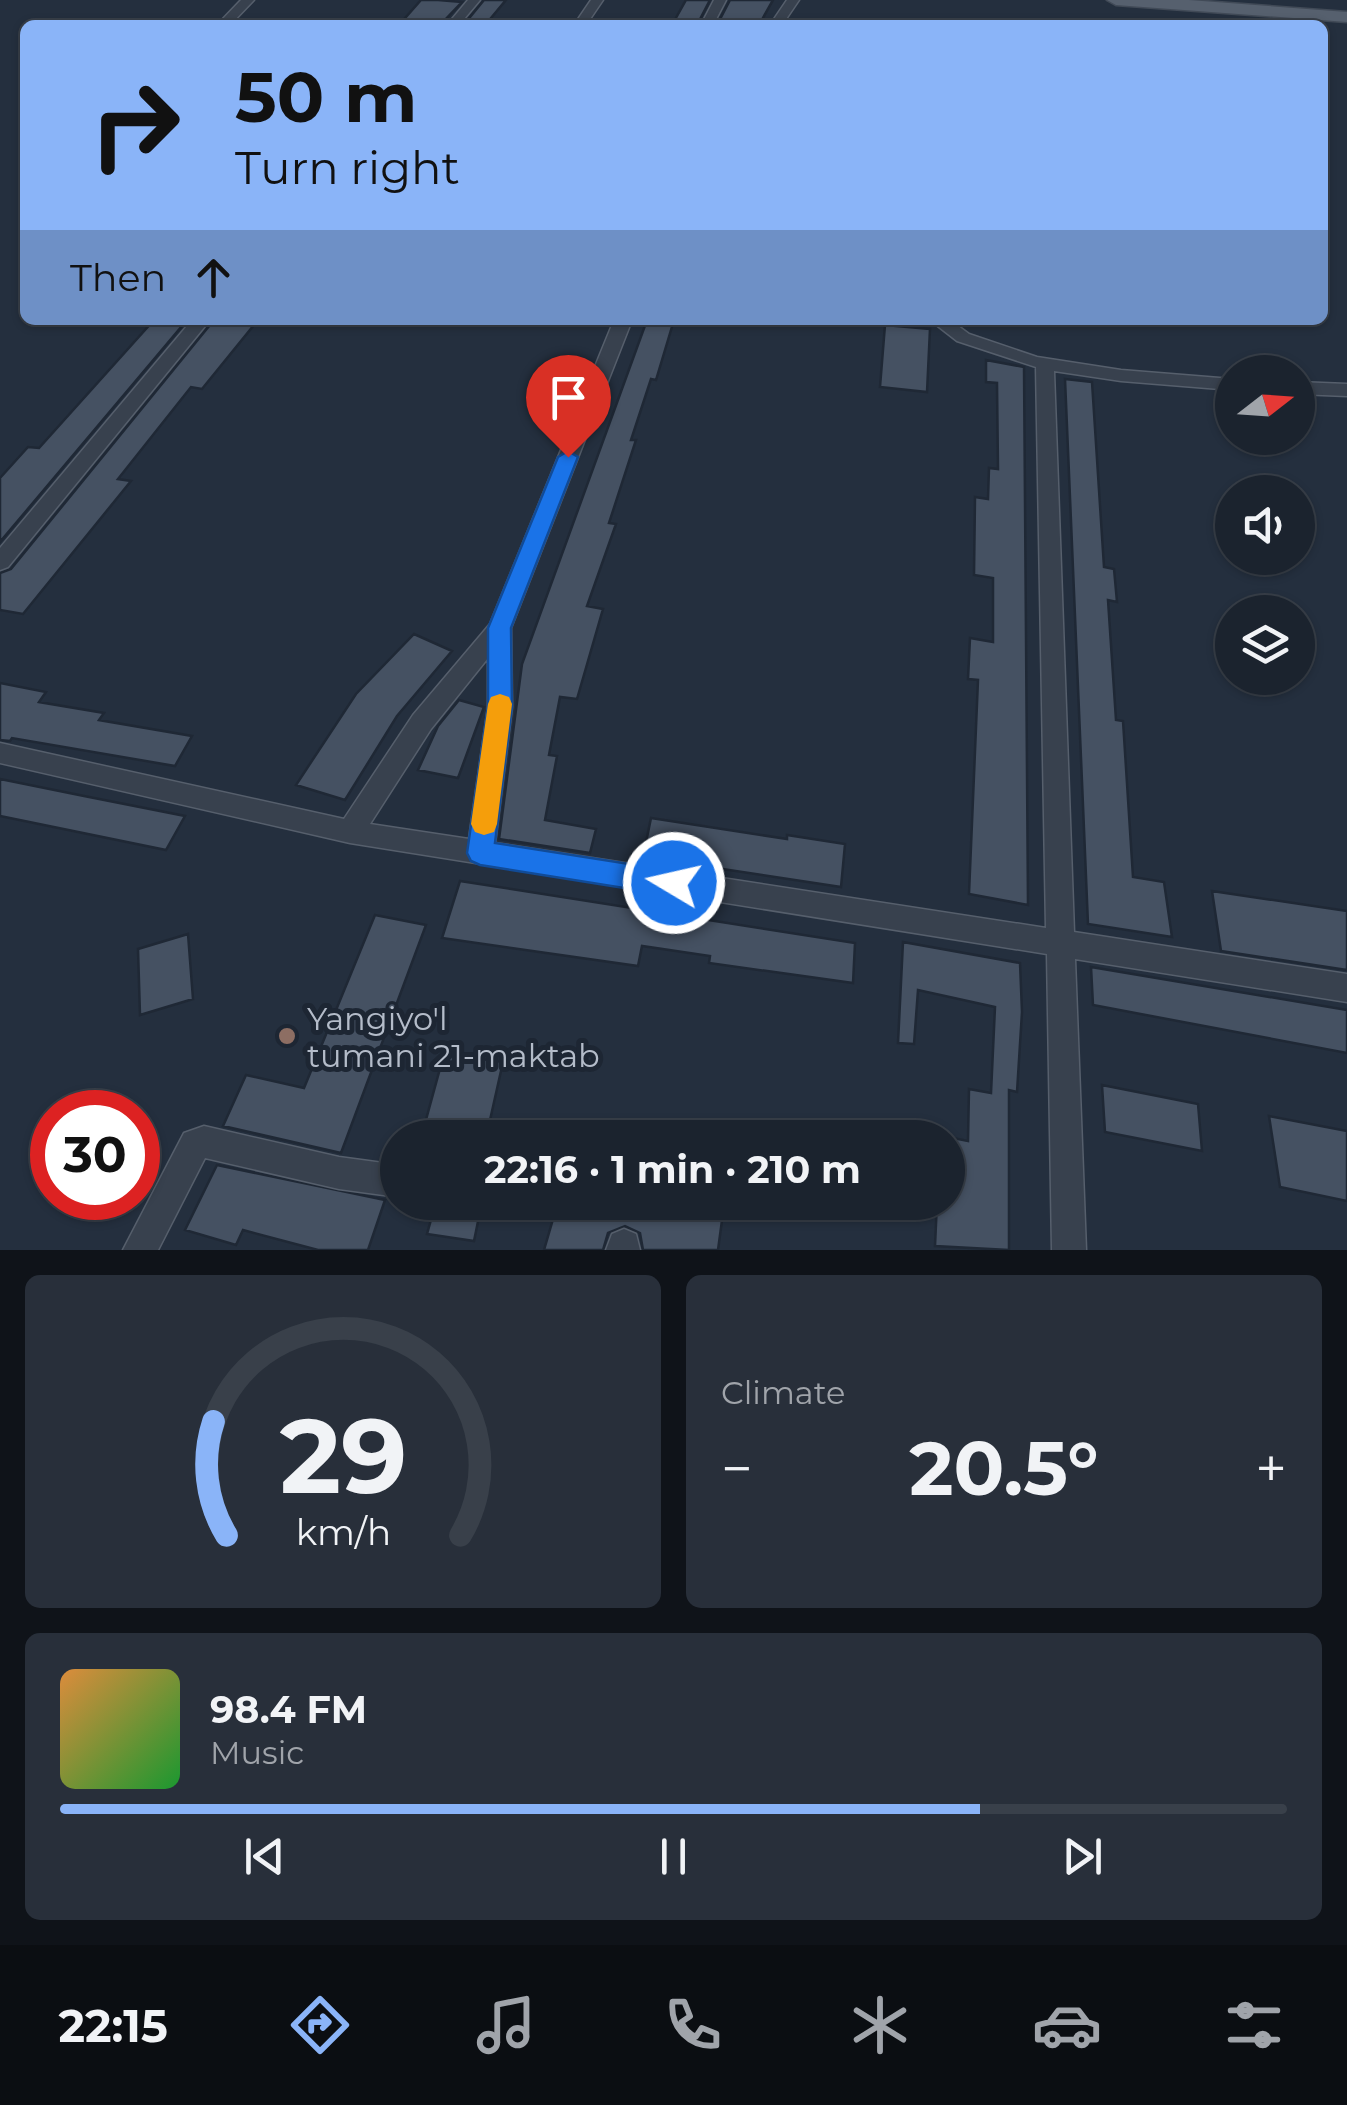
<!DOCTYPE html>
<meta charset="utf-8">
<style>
body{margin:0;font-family:Montserrat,sans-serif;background:#282f3a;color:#f1f3f6;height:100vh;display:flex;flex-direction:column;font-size:38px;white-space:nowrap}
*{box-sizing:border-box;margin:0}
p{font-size:32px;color:#a0a4aa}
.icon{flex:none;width:55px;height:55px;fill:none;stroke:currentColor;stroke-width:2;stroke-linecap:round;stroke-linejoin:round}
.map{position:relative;height:1250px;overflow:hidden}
.panel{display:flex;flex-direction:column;gap:25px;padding:25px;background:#0f1319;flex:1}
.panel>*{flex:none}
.banner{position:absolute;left:20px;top:20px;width:1308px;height:305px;border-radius:15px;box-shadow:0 2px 8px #0004,0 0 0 2px #39404a;background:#8ab4f8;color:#111;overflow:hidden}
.needle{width:65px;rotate:73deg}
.tools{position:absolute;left:1215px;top:355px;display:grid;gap:20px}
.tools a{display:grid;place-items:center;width:100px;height:100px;border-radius:50%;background:#1b232e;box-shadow:0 2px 8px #0004,0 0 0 2px #39404a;font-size:50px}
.speed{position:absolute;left:30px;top:1090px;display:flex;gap:20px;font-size:50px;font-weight:700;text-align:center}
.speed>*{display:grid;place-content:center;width:130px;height:130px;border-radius:50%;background:#1b232e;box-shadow:0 2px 8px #0004,0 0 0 2px #39404a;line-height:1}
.speed .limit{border:15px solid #d22;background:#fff;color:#111}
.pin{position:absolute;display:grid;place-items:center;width:85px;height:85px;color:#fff;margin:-102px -42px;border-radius:50% 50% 50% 0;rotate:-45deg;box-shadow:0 0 10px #0007}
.pin .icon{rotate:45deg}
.me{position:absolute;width:110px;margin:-55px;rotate:279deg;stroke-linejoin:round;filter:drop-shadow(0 0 8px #0008)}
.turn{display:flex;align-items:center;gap:35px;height:210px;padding:0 50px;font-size:45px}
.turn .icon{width:130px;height:130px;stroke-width:2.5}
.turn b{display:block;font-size:70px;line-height:85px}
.then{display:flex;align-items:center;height:95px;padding:0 50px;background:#0003;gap:20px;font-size:38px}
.big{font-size:75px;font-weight:700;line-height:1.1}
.panel .widget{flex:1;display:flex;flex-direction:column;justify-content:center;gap:15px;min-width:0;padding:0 35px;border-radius:15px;background:#282f3a}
.panel .dial{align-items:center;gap:0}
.dial svg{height:260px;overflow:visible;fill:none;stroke:#39404a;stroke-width:7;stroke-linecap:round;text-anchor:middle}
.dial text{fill:#f1f3f6;stroke:none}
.song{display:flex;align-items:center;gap:30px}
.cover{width:120px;height:120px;border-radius:15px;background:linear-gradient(135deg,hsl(30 70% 55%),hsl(130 70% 35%))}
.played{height:10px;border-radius:5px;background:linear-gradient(90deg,#8ab4f8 75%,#39404a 75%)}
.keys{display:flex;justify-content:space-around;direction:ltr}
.heat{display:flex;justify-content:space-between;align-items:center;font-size:55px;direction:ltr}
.panel .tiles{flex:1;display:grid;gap:25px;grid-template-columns:1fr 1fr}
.widget:last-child{grid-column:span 2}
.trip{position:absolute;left:380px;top:1120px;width:585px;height:100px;border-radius:50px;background:#1b232e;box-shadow:0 2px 8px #0004,0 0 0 2px #39404a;font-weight:700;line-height:100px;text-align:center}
.tabs{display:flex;height:160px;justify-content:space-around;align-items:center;background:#0b0e12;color:#a0a4aa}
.tabs .icon{width:70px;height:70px}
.tabs .current{color:#8ab4f8}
.tabs b{font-size:45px;color:#f1f3f6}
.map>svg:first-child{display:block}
.building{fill:#455162;stroke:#1f2835;stroke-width:2.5}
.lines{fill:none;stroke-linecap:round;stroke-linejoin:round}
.minor-casing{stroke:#565f6c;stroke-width:3}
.primary-casing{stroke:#414a57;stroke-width:3}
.minor{fill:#38414e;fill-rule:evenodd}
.primary{fill:#56606e;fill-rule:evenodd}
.route{fill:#1a73e8;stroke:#114b97;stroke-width:2.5}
.slow{fill:#f59e0b}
.education-dot{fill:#8d6e63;stroke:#1d2633;stroke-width:4}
.labels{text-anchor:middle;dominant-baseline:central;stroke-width:10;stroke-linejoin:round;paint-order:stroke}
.near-poi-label{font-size:32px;fill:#b4bcc9;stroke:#1d2633;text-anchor:start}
</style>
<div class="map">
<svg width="1347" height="1250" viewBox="0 0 1347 1250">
<rect width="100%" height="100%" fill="#242f3e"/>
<path class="building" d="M421 0H438L462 2 440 25H399Z
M484 0H506L486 24 466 22Z
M686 0H710L697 25H672Z
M730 0H773L759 25H717Z
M154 320H187L0 542V478L28 447 39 448Z
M214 320H258L202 389 191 387 118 479 131 481 23 614 0 610V573L11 569Z
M647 320H674L656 380 651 379 631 440H636L609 523 616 524 587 606 603 609 577 699 560 697 549 755 557 756 545 820 596 829 590 853 499 839 522 664Z
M885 325 930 329 927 392 880 387Z
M986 360 1024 367 1028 905 969 894 978 680 968 679 970 638 993 642V578L974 575 975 497 988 499 989 468 998 469 997 383 986 382Z
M1065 379 1092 382 1104 567 1114 569 1117 602 1108 600 1116 720 1123 721 1133 877 1164 882 1172 937 1088 924Z
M414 634 452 651 397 716 345 800 296 785 356 694Z
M0 683 46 692 39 702 104 713 99 720 192 736 175 766 12 738 10 741 0 740Z
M459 700 484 707 458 778 418 770 438 726Z
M0 779 84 796 185 816 166 850 0 816Z
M651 818 787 839V835L845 844 841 887 643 857Z
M460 881 855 943 853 983 709 963 710 956 642 946 638 966 442 938Z
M1212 891 1347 911V970L1221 951Z
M375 915 426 925 341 1153 223 1126 246 1075 304 1088Z
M188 934 193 999 140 1015 138 949Z
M903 942 1020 963 1022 1012 1017 1092 1009 1090V1250L935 1246 937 1202H948V1137L968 1141 969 1089 991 1093 995 1007 918 990 914 1044 898 1043Z
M1091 967 1347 1010V1053L1093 1005Z
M444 1054 503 1062 486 1138H421Z
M1102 1085 1198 1104 1202 1151 1105 1132Z
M1269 1116 1347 1131V1201L1280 1187Z
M217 1165 385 1200 368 1250H318L243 1230 236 1245 185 1230Z
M436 1202H482L474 1241 427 1234Z
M558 1202H668L723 1213 718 1250H643L640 1233 625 1226 608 1233 603 1250H544Z"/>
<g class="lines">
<defs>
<path id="minor" d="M241 0H254L230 25H217Z
M468 0H480L459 25H447Z
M591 0H603L586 25H574Z
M714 0H726L713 25H701Z
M787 0H799L782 25H770Z
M192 320H210L8 567 0 570V548Z
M614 320H632L511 628 512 707 495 843 1046 928 1036 367 957 341 930 320H950L969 334 1037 357 1121 370 1232 379V390L1121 381 1054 371 1074 932 1347 974V1002L1075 959 1086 1250H1052L1047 954 350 843 0 763V743L344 819 413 715 490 624ZM488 658V707L469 839 370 824 431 729Z
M1298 382 1347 384V396L1298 394Z
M204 1126 339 1157 398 1165V1197L339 1189 205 1158 158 1250H123L184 1133Z
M624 1229 636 1234 640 1250H606L612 1234Z"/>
<path id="primary" d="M1107 0H1189L1347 12V22L1116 5Z"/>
</defs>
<use href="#minor" class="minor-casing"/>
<use href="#primary" class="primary-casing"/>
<use href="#minor" class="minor"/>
<use href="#primary" class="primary"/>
</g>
<path class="route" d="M568 451 578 457 511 628 512 706 495 843 674 871 684 874 688 883 684 892 674 896 480 865 471 861 467 853 488 706V628L558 457Z"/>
<path class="slow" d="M500 694 509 697 512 704 497 824 494 832 484 835 475 832 471 824 488 704 491 697Z"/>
<circle class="education-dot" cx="287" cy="1036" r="10"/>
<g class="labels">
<g class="near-poi-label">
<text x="307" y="1018">Yangiyo'l<tspan x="307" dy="37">tumani 21-maktab</tspan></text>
</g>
</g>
</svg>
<div class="tools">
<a><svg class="needle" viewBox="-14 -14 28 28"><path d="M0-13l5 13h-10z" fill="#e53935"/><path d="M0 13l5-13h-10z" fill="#a0a4aa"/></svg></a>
<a><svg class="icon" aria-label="sound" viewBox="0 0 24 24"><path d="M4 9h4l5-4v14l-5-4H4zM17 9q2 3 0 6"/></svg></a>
<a><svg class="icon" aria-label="layers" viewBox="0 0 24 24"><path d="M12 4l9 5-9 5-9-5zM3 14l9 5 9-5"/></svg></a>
</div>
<div class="speed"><div class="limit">30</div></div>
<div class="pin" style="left:568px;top:457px;background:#d93025"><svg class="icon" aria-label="arrive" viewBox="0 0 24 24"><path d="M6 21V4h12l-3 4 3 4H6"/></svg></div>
<svg class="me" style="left:674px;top:883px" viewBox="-20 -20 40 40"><circle r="17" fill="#1a73e8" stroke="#fff" stroke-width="3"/><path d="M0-11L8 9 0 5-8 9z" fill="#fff"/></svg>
<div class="trip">22:16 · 1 min · 210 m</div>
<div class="banner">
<div class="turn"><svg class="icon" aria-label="right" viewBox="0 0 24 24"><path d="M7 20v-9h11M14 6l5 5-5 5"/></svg><div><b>50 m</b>Turn right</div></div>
<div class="then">Then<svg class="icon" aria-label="ahead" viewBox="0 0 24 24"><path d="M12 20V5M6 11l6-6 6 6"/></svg></div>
</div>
</div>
<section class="panel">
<div class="tiles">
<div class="widget dial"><svg viewBox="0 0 100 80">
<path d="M14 69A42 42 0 1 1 86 69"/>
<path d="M14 69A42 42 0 0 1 10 34" stroke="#8ab4f8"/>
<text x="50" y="56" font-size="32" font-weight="700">29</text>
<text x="50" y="72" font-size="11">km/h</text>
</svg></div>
<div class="widget"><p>Climate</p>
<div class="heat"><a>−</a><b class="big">20.5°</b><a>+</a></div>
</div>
<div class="widget">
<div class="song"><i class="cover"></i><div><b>98.4 FM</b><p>Music</p></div></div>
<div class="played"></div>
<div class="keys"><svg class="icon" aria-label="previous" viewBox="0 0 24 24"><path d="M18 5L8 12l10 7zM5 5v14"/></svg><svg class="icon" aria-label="pause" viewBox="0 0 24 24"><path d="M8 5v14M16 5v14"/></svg><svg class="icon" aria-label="next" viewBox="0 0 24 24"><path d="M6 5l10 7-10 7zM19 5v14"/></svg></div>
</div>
</div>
</section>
<nav class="tabs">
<b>22:15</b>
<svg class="icon current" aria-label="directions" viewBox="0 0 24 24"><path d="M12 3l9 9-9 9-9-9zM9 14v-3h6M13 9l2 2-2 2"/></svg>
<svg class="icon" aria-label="music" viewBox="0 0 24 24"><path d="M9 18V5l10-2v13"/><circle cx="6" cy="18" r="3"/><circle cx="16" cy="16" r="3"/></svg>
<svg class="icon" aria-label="phone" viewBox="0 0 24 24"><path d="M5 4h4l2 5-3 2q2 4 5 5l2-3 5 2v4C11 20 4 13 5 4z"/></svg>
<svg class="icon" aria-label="climate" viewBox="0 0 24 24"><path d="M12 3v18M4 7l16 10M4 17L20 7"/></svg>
<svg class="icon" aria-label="car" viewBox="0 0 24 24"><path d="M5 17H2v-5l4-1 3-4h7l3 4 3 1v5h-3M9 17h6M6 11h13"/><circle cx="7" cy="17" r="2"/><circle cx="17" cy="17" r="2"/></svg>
<svg class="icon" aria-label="filters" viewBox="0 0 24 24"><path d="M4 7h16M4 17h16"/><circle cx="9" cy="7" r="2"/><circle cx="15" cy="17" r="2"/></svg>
</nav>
